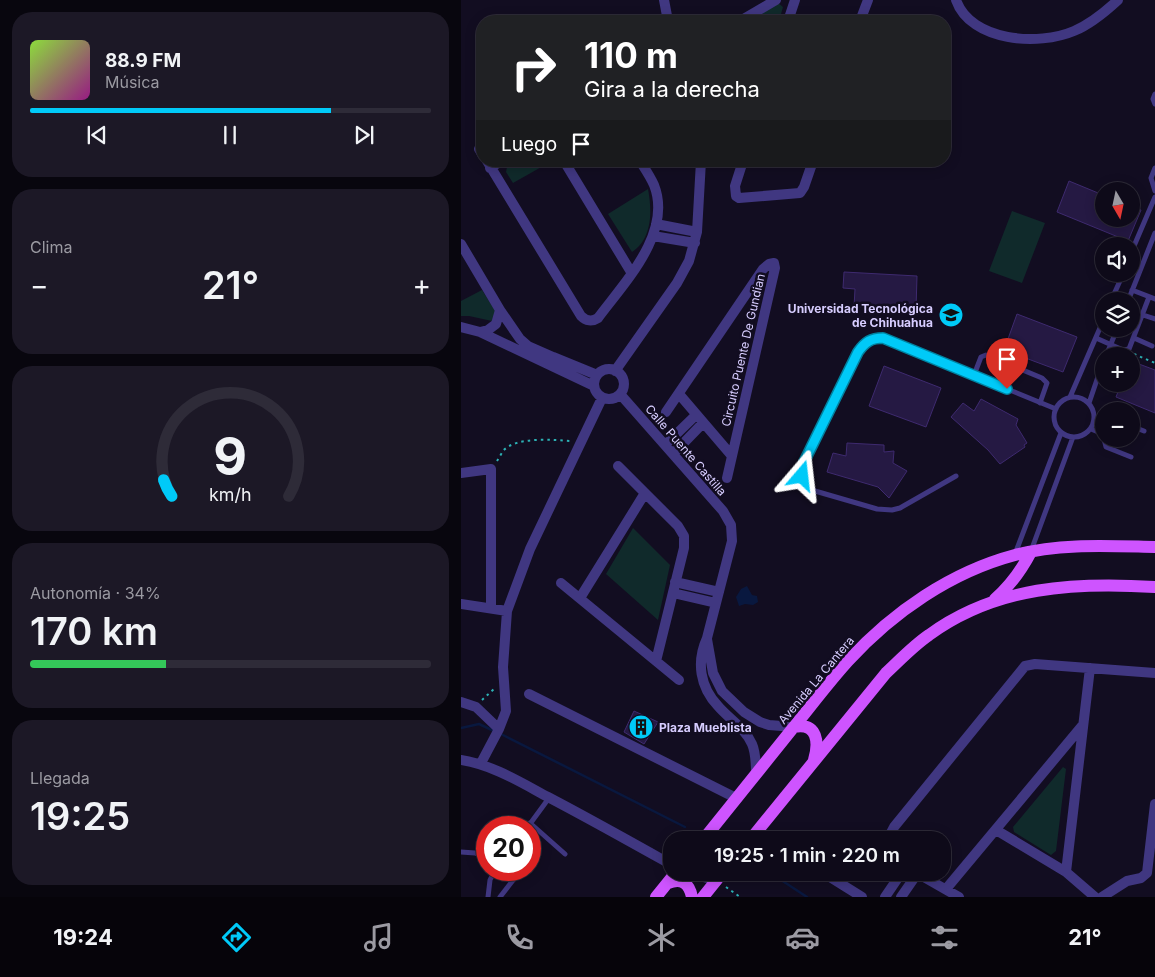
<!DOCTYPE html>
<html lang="es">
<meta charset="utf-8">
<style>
body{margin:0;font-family:Inter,sans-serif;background:#1c1826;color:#f1f3f6;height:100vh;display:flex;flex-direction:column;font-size:19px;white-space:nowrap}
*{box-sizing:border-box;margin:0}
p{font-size:16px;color:#9b9aa2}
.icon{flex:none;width:28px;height:28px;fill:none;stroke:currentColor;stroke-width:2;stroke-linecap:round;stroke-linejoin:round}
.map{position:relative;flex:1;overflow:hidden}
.sheet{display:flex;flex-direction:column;gap:12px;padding:12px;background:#08060e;width:461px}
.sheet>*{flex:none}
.hud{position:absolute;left:15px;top:15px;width:475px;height:152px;border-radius:20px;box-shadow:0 2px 12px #0003,0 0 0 1px #2e2b38;background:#202124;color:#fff;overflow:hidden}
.needle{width:32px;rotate:171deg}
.fabs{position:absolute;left:634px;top:182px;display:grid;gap:10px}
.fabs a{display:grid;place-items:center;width:45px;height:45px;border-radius:50%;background:#0e0a19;box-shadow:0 2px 12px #0003,0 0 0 1px #2e2b38;font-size:25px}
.speed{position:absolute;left:15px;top:816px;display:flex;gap:10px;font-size:25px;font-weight:700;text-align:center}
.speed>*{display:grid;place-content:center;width:65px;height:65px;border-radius:50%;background:#0e0a19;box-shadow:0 2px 12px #0003,0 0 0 1px #2e2b38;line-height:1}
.speed .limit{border:8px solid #d22;background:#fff;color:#111}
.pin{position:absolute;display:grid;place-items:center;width:42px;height:42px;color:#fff;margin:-51px -21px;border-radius:50% 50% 50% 0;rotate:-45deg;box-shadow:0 0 5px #0007}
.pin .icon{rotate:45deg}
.me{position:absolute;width:55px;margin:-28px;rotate:17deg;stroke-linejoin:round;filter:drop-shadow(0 0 4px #0008)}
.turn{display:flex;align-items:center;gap:18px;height:105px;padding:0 25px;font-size:22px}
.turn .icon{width:65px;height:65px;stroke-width:2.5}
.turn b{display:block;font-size:35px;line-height:42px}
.then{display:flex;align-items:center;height:48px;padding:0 25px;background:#0003;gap:10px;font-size:19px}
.big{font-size:38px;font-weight:600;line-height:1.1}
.sheet .card{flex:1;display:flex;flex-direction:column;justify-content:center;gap:8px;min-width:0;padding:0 18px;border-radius:20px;background:#1c1826}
.sheet .dial{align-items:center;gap:0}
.dial svg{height:130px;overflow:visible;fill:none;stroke:#2e2b38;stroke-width:7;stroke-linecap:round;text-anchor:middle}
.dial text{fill:#f1f3f6;stroke:none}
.song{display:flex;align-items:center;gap:15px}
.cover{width:60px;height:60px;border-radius:8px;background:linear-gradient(135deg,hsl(90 70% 55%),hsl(310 70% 35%))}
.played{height:5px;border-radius:2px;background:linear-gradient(90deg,#00caf8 75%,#2e2b38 75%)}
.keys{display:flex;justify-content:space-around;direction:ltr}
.heat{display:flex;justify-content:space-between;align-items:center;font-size:28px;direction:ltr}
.charge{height:8px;border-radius:4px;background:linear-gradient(90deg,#34c759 34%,#2e2b38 0)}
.trip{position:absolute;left:202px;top:831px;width:288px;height:50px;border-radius:20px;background:#0e0a19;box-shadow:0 2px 12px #0003,0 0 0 1px #2e2b38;font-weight:600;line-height:50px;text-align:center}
.tabs{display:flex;height:80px;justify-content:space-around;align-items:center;background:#06040a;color:#9b9aa2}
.tabs .icon{width:35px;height:35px}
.tabs .on{color:#00caf8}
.tabs b{font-size:22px;color:#f1f3f6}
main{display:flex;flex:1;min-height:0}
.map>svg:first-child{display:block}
.green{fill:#102a2b}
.water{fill:#09183f}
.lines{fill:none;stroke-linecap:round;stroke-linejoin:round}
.stream{stroke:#09183f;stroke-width:2.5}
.building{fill:#251943;stroke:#3e2a6f}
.path{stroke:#2cb1b4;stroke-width:2;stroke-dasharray:2.5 4;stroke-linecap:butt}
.lane{stroke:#403781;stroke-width:5}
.street{stroke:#403781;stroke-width:10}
.primary{stroke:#ce54ff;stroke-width:12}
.route-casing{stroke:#0083a1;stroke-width:12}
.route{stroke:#00caf8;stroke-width:9}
.labels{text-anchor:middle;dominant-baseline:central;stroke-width:5;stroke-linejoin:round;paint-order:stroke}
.poi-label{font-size:12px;font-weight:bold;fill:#d7cdff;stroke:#120d21;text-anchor:end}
.street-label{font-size:12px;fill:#d7cdff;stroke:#120d21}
</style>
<main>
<section class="sheet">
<div class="card">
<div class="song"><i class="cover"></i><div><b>88.9 FM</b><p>Música</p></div></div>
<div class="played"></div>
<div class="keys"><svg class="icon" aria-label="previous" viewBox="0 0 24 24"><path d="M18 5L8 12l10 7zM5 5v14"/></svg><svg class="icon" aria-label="pause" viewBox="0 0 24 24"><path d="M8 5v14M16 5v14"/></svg><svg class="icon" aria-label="next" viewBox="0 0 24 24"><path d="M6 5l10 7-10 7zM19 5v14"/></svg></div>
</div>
<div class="card"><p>Clima</p>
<div class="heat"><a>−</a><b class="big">21°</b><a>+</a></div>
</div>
<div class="card dial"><svg viewBox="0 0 100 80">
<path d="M14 69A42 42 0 1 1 86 69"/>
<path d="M14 69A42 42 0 0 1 9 59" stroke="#00caf8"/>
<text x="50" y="56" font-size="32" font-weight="700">9</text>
<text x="50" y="72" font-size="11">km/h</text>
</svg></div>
<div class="card"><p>Autonomía · 34%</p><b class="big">170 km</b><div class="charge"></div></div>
<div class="card"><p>Llegada</p><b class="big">19:25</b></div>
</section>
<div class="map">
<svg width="694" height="897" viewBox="0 0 694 897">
<rect width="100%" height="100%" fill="#120d21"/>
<path class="green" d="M317 3 322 7 318 21H289Z
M56 161H91L52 183 45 172 46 167Z
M187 189C191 210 192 238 171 252L147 214Z
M551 211 584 223 561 283 528 271Z
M21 290 35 312 31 321 8 316H0V301Z
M172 528 209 565 197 620 145 574Z
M602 767 605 769 595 851 590 855 553 832 552 827Z"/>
<path class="water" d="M286 586 291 595 296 596 297 602 292 605 284 604 278 606 275 597 280 589Z"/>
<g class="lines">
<path class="stream" d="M0 728 18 724 33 731
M38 733 224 827
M308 872 346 897"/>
</g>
<path class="building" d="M608 181 642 195V219H670V206L680 210 667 241 596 212Z
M383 272 456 276 455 309 393 307 394 289 382 288Z
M556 314 616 337 602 372 543 350Z
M670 361 694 370V413L655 397 660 384H670Z
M423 366 480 388 465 427 408 406Z
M520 399 557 419 555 425 566 443 563 445 564 447 539 464 527 450 490 417 502 403 513 411Z
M386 443 423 445V452L433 451 432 463 446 471 428 498 417 487 366 472 372 453 385 456Z
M173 711 197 722 183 744 163 732Z"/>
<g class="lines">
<path class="path" d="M673 354 694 363
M36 461C38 458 40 454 42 451 55 436 92 440 110 441
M21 700 34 688
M265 887 279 897"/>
<path class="lane" d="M694 94 692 99 694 104
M694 168 690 178 694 191
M670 253 694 197
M671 290 694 299
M650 301 662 274
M667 301 694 233
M682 315 694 319
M635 338 662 350 668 349 688 297
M673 338 691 346
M645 356 656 329
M513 375 520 357 525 355 581 378 586 383 579 403
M593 417a20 20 0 1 1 40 0a20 20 0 1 1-40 0Z
M609 397 642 321
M628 403 642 362
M670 426 683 431
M630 429 642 434
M643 439 645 447 670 457
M495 476 439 508 431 510 416 509 354 491C342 484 340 476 343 462L397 352C404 342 410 338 422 338L595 409
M570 551 612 437
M554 554 600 433
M69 823 104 854
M66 828 88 798
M0 852 14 853 26 858
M27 897 29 880 34 870
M39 897 60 870"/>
<path class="street" d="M203 0 207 21
M495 0C510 42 578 46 613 31 630 24 644 12 657 0
M279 21 315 0
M327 21 334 0
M399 21 407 0
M18 149 21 154
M26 161 120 316C125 321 131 322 137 318 163 283 212 233 193 185 189 176 184 169 179 161
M103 161 170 272
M282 161 274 186 275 196 278 198 339 193 343 187 352 161
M29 168 40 161
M195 224 236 232
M192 236 234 243
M0 244 39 310 59 339 67 346 92 357 136 375
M0 327 19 332 133 386
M19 332 27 330 35 324 39 310
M133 384a15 15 0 1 1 30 0a15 15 0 1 1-30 0Z
M154 371 216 283 228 261 236 232 240 161
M159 394 262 511 270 525 271 541 246 638C235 662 239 687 257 706 268 719 284 728 291 744 295 753 295 764 295 774
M218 394 271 456
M205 412 302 269 308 264 313 263 314 268 266 478
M204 445 235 415
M212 454 242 423
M157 466 217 526 223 536V548L195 661
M0 473 30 469V608
M214 582 258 592
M100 583 218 680
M212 593 255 603
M119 598 184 493
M0 604 46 611
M246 639 252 673 261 691 283 712 299 722 308 725 333 727
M629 668 605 872 634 897
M68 694 275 798
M0 702 15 707 38 729
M0 760C32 765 59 782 87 797 129 819 170 842 211 865
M20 763 38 729 45 711 42 667 46 611 69 549 141 398
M535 830 605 872
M296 832 308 840
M426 840 433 827 564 666 574 664 694 673
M226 872 256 881
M361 872 401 897
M454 872 498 897
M485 889 621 726
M424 897 441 872
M440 897 456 874
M641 897 666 881 680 878 686 873 694 804"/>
<path class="primary" d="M534 599C550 585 560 571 570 552
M333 727C357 722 358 743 353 760
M242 840C272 803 302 765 332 728 350 706 368 682 387 661 432 612 490 572 554 555 600 543 647 546 694 547
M289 840 425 673C439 660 452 646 468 635 535 586 614 582 694 587
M207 883C221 878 228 883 231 897
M195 897 212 876
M242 897 262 872"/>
</g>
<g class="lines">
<defs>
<path id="route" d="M341 476 343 462 397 352C404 342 410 338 422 338L546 389"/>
</defs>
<use href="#route" class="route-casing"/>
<use href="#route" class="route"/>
</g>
<defs>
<symbol id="university-disc" viewBox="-11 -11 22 22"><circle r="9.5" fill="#00caf8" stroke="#120d21"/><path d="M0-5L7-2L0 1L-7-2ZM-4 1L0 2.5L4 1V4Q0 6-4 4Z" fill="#111"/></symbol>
<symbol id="building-disc" viewBox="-11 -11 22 22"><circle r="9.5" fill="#00caf8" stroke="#120d21"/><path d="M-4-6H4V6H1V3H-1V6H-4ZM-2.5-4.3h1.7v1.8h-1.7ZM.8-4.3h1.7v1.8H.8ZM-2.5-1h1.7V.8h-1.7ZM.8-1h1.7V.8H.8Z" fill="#111"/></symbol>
</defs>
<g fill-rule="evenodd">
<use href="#university-disc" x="476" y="301" width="28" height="28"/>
<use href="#building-disc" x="166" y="713" width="28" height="28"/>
</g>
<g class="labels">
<g class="poi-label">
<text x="472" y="308">Universidad Tecnológica<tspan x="472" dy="14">de Chihuahua</tspan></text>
<text x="198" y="727" text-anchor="start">Plaza Mueblista</text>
</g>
<g class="street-label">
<text transform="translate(282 350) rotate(-77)">Circuito Puente De Gundian</text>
<text transform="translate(225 450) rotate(49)">Calle Puente Castilla</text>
<text transform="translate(355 680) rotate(-50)">Avenida La Cantera</text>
</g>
</g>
</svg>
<div class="fabs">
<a><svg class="needle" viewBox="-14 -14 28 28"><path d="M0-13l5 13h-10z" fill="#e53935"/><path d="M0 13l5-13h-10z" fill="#9b9aa2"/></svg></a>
<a><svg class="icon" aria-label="sound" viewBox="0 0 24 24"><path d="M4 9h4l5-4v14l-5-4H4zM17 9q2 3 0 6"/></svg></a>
<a><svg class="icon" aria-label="layers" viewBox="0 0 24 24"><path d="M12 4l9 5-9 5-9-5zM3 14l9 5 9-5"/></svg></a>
<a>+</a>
<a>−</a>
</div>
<div class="speed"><div class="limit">20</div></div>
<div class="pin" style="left:546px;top:389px;background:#d93025"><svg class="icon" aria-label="arrive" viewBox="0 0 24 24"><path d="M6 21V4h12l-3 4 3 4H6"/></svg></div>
<svg class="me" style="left:341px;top:476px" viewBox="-20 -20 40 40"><path d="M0-17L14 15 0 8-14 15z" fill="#00caf8" stroke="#fff" stroke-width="4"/></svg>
<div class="trip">19:25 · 1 min · 220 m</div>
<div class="hud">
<div class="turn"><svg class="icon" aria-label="right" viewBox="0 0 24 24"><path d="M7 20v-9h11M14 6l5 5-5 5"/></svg><div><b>110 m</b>Gira a la derecha</div></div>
<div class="then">Luego<svg class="icon" aria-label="arrive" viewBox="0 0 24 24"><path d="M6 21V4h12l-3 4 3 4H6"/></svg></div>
</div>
</div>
</main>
<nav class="tabs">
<b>19:24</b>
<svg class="icon on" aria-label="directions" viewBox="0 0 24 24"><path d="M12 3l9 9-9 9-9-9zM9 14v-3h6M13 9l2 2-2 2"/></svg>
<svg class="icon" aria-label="music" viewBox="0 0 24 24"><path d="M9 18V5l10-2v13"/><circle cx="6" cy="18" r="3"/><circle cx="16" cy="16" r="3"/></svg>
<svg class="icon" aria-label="phone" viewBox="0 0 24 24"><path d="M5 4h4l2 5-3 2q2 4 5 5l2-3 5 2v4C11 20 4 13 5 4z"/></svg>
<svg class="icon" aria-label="climate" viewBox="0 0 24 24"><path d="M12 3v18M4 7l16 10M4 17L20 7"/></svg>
<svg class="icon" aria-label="car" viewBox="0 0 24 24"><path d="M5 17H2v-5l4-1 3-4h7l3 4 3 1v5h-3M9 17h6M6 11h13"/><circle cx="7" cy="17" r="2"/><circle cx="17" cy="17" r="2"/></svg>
<svg class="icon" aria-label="filters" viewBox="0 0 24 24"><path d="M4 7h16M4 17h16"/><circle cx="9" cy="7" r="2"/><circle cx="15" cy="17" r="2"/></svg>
<b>21°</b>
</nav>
